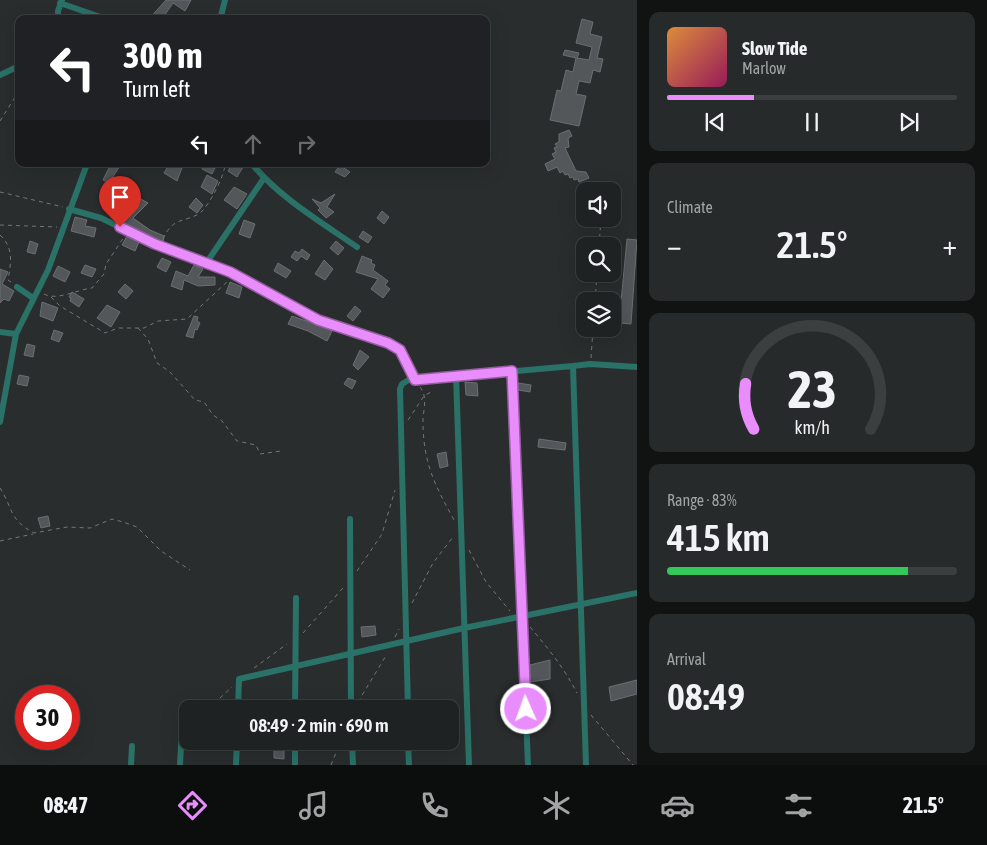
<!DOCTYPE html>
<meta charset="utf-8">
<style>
body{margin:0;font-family:"Asap Condensed",sans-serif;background:#272a2a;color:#f1f3f6;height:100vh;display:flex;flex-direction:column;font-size:19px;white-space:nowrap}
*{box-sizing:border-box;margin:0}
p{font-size:16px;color:#a1a4a5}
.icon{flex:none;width:28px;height:28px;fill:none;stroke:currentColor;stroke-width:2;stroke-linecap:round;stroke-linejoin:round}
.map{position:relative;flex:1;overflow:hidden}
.side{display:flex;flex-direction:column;gap:12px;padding:12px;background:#111313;width:350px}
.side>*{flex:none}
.guide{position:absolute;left:15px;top:15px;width:475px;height:152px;border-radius:10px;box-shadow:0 5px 20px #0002,0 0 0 1px #3c3f40;background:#202124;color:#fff;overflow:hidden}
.buttons{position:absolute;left:576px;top:182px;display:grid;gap:10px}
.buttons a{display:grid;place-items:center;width:45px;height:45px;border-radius:10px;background:#1f2222;box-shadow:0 5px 20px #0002,0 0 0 1px #3c3f40;font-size:25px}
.speed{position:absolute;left:15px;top:685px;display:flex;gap:10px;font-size:25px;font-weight:700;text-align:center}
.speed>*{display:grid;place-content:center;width:65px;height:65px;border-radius:50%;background:#1f2222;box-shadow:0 5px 20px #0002,0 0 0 1px #3c3f40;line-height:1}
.speed .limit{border:8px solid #d22;background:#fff;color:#111}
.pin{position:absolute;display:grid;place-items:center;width:42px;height:42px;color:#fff;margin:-51px -21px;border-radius:50% 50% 50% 0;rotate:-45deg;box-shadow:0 0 5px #0007}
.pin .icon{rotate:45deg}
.me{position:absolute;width:55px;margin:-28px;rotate:358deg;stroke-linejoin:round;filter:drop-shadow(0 0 4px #0008)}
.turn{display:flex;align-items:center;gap:18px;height:105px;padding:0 25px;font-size:22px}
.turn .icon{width:65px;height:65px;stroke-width:2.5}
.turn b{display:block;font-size:35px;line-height:42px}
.lanes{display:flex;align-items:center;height:48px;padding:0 25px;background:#0003;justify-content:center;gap:25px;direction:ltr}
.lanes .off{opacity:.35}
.big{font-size:38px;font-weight:600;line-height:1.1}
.side .widget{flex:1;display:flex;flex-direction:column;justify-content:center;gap:8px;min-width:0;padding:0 18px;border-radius:10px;background:#272a2a}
.side .dial{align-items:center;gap:0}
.dial svg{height:130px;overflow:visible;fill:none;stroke:#3c3f40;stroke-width:7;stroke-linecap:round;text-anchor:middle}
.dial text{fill:#f1f3f6;stroke:none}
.song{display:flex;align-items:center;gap:15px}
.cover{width:60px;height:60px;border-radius:8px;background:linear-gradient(135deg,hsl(30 70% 55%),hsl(330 70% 35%))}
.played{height:5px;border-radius:2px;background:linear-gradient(90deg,#ea8dfc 30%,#3c3f40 30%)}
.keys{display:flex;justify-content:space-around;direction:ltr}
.heat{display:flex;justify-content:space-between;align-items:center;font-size:28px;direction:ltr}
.charge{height:8px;border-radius:4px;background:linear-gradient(90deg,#34c759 83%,#3c3f40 0)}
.trip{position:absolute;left:179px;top:700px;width:280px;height:50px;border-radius:10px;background:#1f2222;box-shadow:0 5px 20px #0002,0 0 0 1px #3c3f40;font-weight:600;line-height:50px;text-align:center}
.tabs{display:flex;height:80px;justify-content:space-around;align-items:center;background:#0c0e0e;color:#a1a4a5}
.tabs .icon{width:35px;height:35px}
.tabs .selected{color:#ea8dfc}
.tabs b{font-size:22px;color:#f1f3f6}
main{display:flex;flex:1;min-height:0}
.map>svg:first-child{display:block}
.building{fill:#535759;stroke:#6b6f71}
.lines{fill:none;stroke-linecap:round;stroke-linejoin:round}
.path{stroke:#747778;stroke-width:1;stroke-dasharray:4 4;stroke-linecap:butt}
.minor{stroke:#2a7168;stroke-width:6}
.route-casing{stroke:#985ca4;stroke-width:12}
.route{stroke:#ea8dfc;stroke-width:9}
</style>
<main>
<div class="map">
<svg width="637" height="765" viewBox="0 0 637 765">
<rect width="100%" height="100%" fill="#292d2e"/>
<path class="building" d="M166 0H191L185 11 173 3 162 19H149Z
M582 19 593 22 590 34 602 37 597 58 603 59 600 72 593 70 590 83 579 81 576 94 586 96 579 126 550 120 557 90 561 91 566 70 573 72 576 58 563 55 565 50 579 53 577 58 589 60 592 47 576 43Z
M569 130 572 136 568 138 569 147 565 148 576 171 586 172 589 178 579 182 578 179 574 180 573 177 570 178 568 174 565 175 563 171 560 173 557 167 548 171 545 164 555 159 552 154 556 152 554 148 557 147 555 144 559 142V134Z
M111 164H121L109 183 103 180Z
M160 164 183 165 177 181 164 173 167 168Z
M205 164 216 166 212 174 202 169Z
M232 164 243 167 237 177 228 171Z
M340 165 350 172 345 177 335 172Z
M207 175 218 181 212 194 201 187Z
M234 187 247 194 237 209 224 200Z
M335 194 327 207 334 212 326 218 318 210 320 208 312 199 321 203Z
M139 198 148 203 133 218 150 230 164 236 163 242 122 223Z
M196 198 203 205 197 213 189 207Z
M382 211 389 217 384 224 377 218Z
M75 217 87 220 85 226 96 228 94 237 71 231Z
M244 220 255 224 250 238 239 234Z
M363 231 372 237 368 243 359 237Z
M127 236 139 242 135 251 122 245Z
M627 239 637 240 631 324 619 323Z
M30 241 38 244 35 254 27 252Z
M336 241 344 248 338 255 330 248Z
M302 249 310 255 307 260 301 256 297 261 291 257 295 251 299 253Z
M362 256 372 260 371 263 375 265 373 270 388 281 385 285 390 289 383 298 371 289 378 279 356 272Z
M162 258 171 262 166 272 157 267Z
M324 260 333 269 325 280 315 274Z
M278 263 291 271 286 278 274 271Z
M85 265 96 269 92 277 81 273Z
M194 265 203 269 198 277H215V285L198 286 184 280 182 290 171 286 176 271 188 276Z
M58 266 70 272 65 282 53 276Z
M0 269 8 272 2 284 14 291 9 301 4 299 0 303Z
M230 282 242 287 239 298 226 293Z
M125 284 133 291 126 299 118 292Z
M72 292 84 299 79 307 70 301 71 298 69 297Z
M42 302 58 308 53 321 40 316Z
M107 305 120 312 111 327 97 318Z
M355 306 361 311 353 321 347 316Z
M194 316 198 317 197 321 200 323 197 330 195 329 193 338 186 336Z
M292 316 329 329 332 331 327 341 308 331 288 324Z
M54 330 63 333 59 342 51 339Z
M27 344 35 346 33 357 24 355Z
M360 350 369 357 358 370 353 365Z
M19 375 29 377 27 386 17 384Z
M348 378 356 381 352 389 344 384Z
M465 382 477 383 478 396 466 395Z
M518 383 531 385 530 392 518 390Z
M539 439 566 443 565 450 538 447Z
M446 452 448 466 440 468 437 454Z
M48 516 50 526 41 528 38 518Z
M375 626 376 635 362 637 361 627Z
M550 660V679L530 682V665Z
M637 680V694L611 701 609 687Z
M274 746 284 747V759L274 758Z"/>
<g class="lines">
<path class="path" d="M0 121 19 91
M0 192 63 207
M0 225 57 227
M0 235C14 248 11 262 8 280L11 282
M163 239C173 216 185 223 200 213 209 206 225 175 225 164
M599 246 601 219
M44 294C57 301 76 290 92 288L104 274 106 264 124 237
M51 297 60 306 105 333 118 328H144L158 321 187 319 229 280
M595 301 597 274
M138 328 148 339 157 363 170 372 195 400 204 402 213 415 222 421 237 441 256 445 260 454 281 451
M591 358 593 329
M420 387C429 398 422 412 423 425 424 465 435 485 454 520
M408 420 424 396 431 392
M0 488C13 508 9 520 34 533L67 527 90 528 112 519 123 522 137 527 161 551 190 570
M0 541 33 534
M469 550 486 582 510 611
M357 571 382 534 395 490
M412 603 433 563 453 537
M530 627C548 648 564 668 577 693
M303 633 343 588
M395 637 399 629
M254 668 287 644
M358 702 387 654
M208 709 232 687
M591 715 633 765
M331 765 341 741"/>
<path class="minor" d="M60 3 106 19
M58 19V11L62 0
M218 19 221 16 225 0
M0 75 19 66
M252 164C280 198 321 222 357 247
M69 209 101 218 155 244 230 272 318 320 388 343 400 350 415 380 573 366
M207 262 264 178
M17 287 33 298
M0 332 16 334
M512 371 528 765
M456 375 469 765
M0 422 16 334 48 270 87 164
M350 519 351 709
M238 709 239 679 464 628 637 593
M295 709 296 598
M408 709 400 389 402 384 412 378
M352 741 353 765
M408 741 409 765
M131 765 132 746
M180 765 182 727
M236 765 237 741
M295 765V741
M586 765 573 366 590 364 637 367"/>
</g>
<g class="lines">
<defs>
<path id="route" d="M120 227 155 244 230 272 318 320 388 343 400 350 415 380 512 371 526 709"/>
</defs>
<use href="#route" class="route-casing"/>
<use href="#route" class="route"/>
</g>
</svg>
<div class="buttons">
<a><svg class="icon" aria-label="sound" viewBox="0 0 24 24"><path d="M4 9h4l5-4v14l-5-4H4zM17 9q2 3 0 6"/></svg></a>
<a><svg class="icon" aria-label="search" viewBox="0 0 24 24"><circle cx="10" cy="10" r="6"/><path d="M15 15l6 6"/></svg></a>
<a><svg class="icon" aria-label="layers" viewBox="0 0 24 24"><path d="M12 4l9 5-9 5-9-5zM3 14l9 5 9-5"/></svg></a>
</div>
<div class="speed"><div class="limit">30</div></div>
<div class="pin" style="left:120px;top:227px;background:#d93025"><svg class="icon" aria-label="arrive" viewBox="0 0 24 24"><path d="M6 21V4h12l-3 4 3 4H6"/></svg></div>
<svg class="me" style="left:526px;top:709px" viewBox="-20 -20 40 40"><circle r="17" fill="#ea8dfc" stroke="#fff" stroke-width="3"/><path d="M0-11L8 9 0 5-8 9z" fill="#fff"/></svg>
<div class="trip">08:49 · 2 min · 690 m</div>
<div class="guide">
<div class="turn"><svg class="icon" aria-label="left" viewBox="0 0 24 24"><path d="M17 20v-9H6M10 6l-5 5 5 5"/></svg><div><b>300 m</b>Turn left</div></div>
<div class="lanes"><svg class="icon" aria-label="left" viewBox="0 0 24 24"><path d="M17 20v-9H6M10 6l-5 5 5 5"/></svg><svg class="icon off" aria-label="ahead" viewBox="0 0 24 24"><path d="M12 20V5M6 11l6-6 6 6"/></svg><svg class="icon off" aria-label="right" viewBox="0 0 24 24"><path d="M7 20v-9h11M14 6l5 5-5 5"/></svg></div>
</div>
</div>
<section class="side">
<div class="widget">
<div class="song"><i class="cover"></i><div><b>Slow Tide</b><p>Marlow</p></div></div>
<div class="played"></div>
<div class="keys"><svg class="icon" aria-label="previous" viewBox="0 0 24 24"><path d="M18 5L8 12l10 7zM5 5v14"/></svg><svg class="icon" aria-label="pause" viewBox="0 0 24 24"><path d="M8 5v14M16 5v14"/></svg><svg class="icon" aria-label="next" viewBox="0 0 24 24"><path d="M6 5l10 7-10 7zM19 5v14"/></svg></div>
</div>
<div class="widget"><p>Climate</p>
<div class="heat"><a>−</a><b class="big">21.5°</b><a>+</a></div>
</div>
<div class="widget dial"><svg viewBox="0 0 100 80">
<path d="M14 69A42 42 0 1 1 86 69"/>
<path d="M14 69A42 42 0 0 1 9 41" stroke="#ea8dfc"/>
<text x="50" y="56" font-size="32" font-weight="700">23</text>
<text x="50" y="72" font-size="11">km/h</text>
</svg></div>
<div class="widget"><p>Range · 83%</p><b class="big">415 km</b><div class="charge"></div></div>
<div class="widget"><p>Arrival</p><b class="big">08:49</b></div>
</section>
</main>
<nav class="tabs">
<b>08:47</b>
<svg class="icon selected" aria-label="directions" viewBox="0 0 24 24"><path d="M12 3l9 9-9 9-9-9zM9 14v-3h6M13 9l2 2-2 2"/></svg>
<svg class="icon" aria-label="music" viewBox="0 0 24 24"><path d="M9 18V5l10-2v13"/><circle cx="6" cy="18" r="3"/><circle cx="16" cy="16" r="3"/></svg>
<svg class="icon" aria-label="phone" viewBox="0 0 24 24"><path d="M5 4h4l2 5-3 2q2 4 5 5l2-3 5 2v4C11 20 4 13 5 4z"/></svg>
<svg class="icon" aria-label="climate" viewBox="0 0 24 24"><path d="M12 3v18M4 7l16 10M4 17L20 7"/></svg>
<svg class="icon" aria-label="car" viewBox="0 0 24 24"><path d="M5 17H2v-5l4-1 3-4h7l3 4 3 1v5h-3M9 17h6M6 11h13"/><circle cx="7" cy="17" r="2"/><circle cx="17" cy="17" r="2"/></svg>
<svg class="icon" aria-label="filters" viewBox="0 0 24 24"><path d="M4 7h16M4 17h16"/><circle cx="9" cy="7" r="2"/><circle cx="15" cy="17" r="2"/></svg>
<b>21.5°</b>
</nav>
